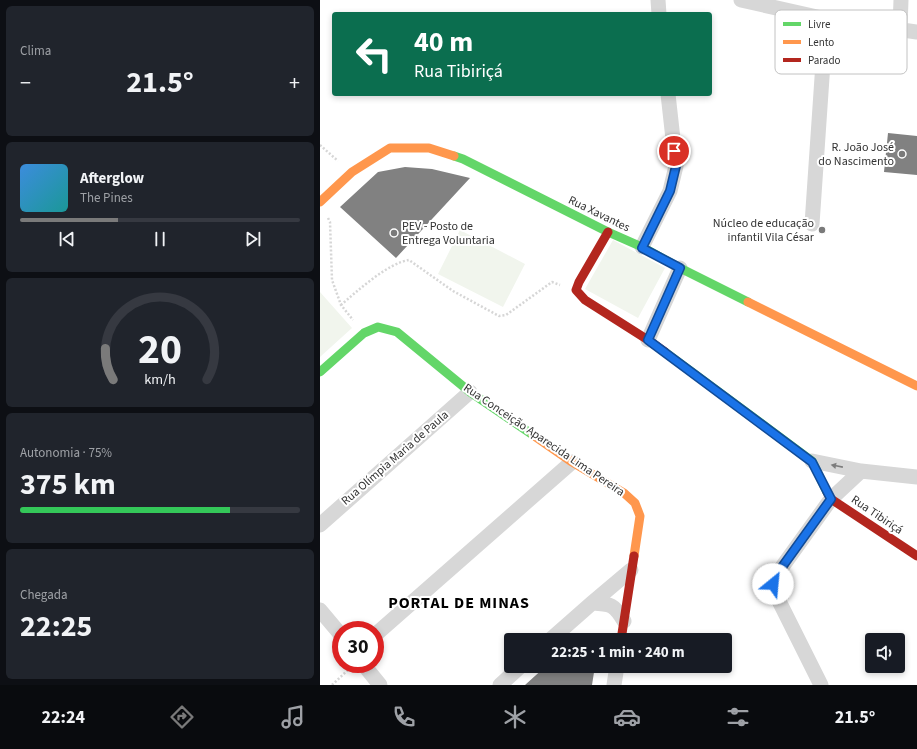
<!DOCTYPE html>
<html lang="pt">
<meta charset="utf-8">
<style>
body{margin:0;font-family:"Source Sans 3",sans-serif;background:#20242c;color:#f1f3f6;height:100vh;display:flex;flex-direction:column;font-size:15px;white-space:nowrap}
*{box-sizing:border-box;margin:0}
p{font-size:13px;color:#9ea1a6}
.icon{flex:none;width:22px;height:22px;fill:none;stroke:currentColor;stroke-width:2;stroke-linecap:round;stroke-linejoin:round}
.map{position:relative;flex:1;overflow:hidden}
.drawer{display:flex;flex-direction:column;gap:6px;padding:6px;background:#0d0f14;width:320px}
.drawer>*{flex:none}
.banner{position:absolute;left:12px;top:12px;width:380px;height:84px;border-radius:4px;box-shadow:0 2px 6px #0003;background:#0b6e4f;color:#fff;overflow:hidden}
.controls{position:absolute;left:545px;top:633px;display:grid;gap:8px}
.controls a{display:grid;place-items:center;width:40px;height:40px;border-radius:4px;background:#171b24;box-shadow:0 2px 6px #0003;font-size:20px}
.speed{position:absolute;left:12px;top:621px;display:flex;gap:8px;font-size:20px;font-weight:700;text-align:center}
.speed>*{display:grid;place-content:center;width:52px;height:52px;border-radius:50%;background:#171b24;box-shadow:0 2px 6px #0003;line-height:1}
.speed .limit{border:6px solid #d22;background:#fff;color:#111}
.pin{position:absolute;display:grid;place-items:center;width:34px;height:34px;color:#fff;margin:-17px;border:2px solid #fff;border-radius:50%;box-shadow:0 1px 4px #0007}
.me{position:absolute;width:44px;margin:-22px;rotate:28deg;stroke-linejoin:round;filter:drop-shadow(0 0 3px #0008)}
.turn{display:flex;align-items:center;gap:14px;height:84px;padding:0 16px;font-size:18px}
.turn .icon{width:52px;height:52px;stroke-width:2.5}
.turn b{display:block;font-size:28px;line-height:34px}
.big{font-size:30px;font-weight:700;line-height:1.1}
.drawer .widget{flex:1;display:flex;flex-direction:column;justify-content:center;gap:6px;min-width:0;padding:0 14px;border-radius:6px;background:#20242c}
.drawer .dial{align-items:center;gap:0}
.dial svg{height:104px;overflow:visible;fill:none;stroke:#363941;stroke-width:7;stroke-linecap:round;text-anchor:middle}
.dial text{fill:#f1f3f6;stroke:none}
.song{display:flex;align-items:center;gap:12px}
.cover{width:48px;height:48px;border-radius:6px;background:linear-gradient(135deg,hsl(210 70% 55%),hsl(180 70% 35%))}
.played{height:4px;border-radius:2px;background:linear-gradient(90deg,#7a7a7a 35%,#363941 35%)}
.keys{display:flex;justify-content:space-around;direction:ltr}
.heat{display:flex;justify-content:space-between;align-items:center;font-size:22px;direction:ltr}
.charge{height:6px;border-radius:3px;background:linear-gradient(90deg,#34c759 75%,#363941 0)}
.trip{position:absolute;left:184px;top:633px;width:228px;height:40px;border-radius:4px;background:#171b24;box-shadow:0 2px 6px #0003;font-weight:700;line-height:40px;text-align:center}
.menu{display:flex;height:64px;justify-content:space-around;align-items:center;background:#090b0e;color:#9ea1a6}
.menu .icon{width:28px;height:28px}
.menu .current{color:#7a7a7a}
.menu b{font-size:18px;color:#f1f3f6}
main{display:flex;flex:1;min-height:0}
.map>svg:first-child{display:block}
.green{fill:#f1f5ed}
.building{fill:#818181}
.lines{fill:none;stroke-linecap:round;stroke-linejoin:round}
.path{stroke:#d6d6d6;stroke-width:2.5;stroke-dasharray:2 2;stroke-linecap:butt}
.street{stroke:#d7d7d7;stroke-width:15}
.fast{stroke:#63d668;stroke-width:9}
.slow{stroke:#ff974d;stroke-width:9}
.jam{stroke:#b3261e;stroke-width:9}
.oneway{fill:#7d7d7d}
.route-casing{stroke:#114b97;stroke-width:10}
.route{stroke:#1a73e8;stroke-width:7}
.poi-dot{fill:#7a7a7a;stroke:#fff;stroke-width:1.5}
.labels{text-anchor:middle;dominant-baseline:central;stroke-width:4;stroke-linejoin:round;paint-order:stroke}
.poi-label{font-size:12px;fill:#333;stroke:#fff;text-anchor:end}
.street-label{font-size:12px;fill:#333;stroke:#fff}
.district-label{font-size:16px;font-weight:bold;letter-spacing:1px;fill:#000;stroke:#fff}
.key{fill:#fff;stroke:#c2c2c2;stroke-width:1}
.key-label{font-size:11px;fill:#333}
</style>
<main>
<section class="drawer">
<div class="widget"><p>Clima</p>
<div class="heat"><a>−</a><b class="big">21.5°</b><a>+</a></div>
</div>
<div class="widget">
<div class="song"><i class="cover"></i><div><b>Afterglow</b><p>The Pines</p></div></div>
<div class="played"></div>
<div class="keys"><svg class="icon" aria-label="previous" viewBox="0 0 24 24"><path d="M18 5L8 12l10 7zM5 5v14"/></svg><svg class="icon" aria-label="pause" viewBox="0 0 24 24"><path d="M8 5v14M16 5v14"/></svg><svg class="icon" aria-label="next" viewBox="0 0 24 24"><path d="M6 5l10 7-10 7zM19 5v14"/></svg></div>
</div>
<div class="widget dial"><svg viewBox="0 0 100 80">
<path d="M14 69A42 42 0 1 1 86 69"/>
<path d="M14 69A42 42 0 0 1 8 45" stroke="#7a7a7a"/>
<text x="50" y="56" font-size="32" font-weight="700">20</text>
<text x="50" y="72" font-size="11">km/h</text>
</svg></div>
<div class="widget"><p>Autonomia · 75%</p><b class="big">375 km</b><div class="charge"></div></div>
<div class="widget"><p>Chegada</p><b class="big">22:25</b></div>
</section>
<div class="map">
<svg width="597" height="685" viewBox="0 0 597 685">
<rect width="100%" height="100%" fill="#fff"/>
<path class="green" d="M140 230 205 264 183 307 118 274Z
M293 240 345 268 318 318 265 289Z
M0 292 32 328 0 357Z"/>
<path class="building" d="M568 133 597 136V175L564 172Z
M85 167 112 169 150 178 76 258 20 207 58 172Z
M226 666H275L272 685H205Z"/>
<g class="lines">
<path class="path" d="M0 145 18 161
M8 218 10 222 12 280 21 305 33 320
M21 305C37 291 68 263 89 260L133 291 179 316 186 315 232 282 240 285
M12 685 29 669"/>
<path class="street" d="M338 0 339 14
M421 0 506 19 597 32
M580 28 581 0
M492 224 506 19
M322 247 350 191 356 166 348 94
M328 340 360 268
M492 461 541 471 597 477
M0 525 150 392
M272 603C291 604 294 604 304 621
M0 610 21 635
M55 635 252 462
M230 640 272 603 311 570
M43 664 60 685
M180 685 201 666
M294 685 297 666
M501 685 456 595 453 583 457 574 511 499 541 471"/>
<path class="fast" d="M134 156 143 159 288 232 322 247 360 268 428 302
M345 352 492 461 507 492
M0 372 44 333 58 327 77 332 150 392 213 435"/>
<path class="slow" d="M0 202 32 172 70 148H109L134 156
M428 302 597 386
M213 435 252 462 304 493 315 503 320 516 314 556"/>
<path class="jam" d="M288 232 259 282 256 290 265 300 328 340 345 352
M507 492 511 499 597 556
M301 640 314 556"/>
</g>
<defs><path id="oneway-solid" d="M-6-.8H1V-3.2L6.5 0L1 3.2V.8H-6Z"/></defs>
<use class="oneway" href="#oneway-solid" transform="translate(517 466) rotate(-169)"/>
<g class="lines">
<defs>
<path id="route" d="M354 151 356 166 350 191 322 248 360 268 328 340 492 462 511 499 457 574 453 584"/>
</defs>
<use href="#route" class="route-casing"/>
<use href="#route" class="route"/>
</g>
<g class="poi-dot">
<circle cx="582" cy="154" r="4"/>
<circle cx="502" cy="230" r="4"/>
<circle cx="74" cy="233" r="4"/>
</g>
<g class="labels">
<g class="poi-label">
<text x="574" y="147">R. João José<tspan x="574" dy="14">do Nascimento</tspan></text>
<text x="494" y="223">Núcleo de educação<tspan x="494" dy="14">infantil Vila César</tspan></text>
<text x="82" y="226" text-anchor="start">PEV - Posto de<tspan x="82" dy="14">Entrega Voluntaria</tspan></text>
</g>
<g class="street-label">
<text transform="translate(279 214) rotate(26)">Rua Xavantes</text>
<text transform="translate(224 440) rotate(34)">Rua Conceição Aparecida Lima Pereira</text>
<text transform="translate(75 458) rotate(-41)">Rua Olímpia Maria de Paula</text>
<text transform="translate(557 515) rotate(34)">Rua Tibiriçá</text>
</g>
<g class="district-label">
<text x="139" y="603">PORTAL DE MINAS</text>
</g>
</g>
<rect x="455" y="10" width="132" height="64" rx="6" class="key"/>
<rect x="463" y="22" width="18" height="4" fill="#63d668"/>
<rect x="463" y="40" width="18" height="4" fill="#ff974d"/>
<rect x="463" y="58" width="18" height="4" fill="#b3261e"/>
<g class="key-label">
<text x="488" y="28">Livre</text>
<text x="488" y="46">Lento</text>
<text x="488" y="64">Parado</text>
</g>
</svg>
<div class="controls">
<a><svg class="icon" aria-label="sound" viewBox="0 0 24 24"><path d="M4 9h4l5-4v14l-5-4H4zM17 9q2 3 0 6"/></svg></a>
</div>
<div class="speed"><div class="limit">30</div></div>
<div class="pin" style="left:354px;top:151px;background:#d93025"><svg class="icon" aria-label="arrive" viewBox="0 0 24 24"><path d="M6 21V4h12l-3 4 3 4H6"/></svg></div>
<svg class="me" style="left:453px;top:584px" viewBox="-20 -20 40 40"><circle r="19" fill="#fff"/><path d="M0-13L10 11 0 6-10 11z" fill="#1a73e8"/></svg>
<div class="trip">22:25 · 1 min · 240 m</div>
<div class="banner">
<div class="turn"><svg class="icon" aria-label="left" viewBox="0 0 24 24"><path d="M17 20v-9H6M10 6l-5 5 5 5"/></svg><div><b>40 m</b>Rua Tibiriçá</div></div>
</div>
</div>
</main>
<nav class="menu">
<b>22:24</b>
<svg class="icon current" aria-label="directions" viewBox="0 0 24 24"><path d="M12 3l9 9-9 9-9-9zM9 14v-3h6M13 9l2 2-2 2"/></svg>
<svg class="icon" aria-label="music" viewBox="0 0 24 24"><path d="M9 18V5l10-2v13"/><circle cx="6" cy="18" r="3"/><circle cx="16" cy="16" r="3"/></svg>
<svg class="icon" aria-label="phone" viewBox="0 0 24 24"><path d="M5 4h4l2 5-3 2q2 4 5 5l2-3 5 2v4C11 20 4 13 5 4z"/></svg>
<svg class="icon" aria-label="climate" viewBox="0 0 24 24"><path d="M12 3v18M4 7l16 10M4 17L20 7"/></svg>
<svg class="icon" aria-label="car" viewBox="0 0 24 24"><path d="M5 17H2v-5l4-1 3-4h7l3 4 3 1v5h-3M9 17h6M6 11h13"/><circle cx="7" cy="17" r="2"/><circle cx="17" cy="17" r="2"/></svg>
<svg class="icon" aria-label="filters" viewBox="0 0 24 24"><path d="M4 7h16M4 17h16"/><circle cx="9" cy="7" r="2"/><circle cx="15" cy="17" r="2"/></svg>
<b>21.5°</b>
</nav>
